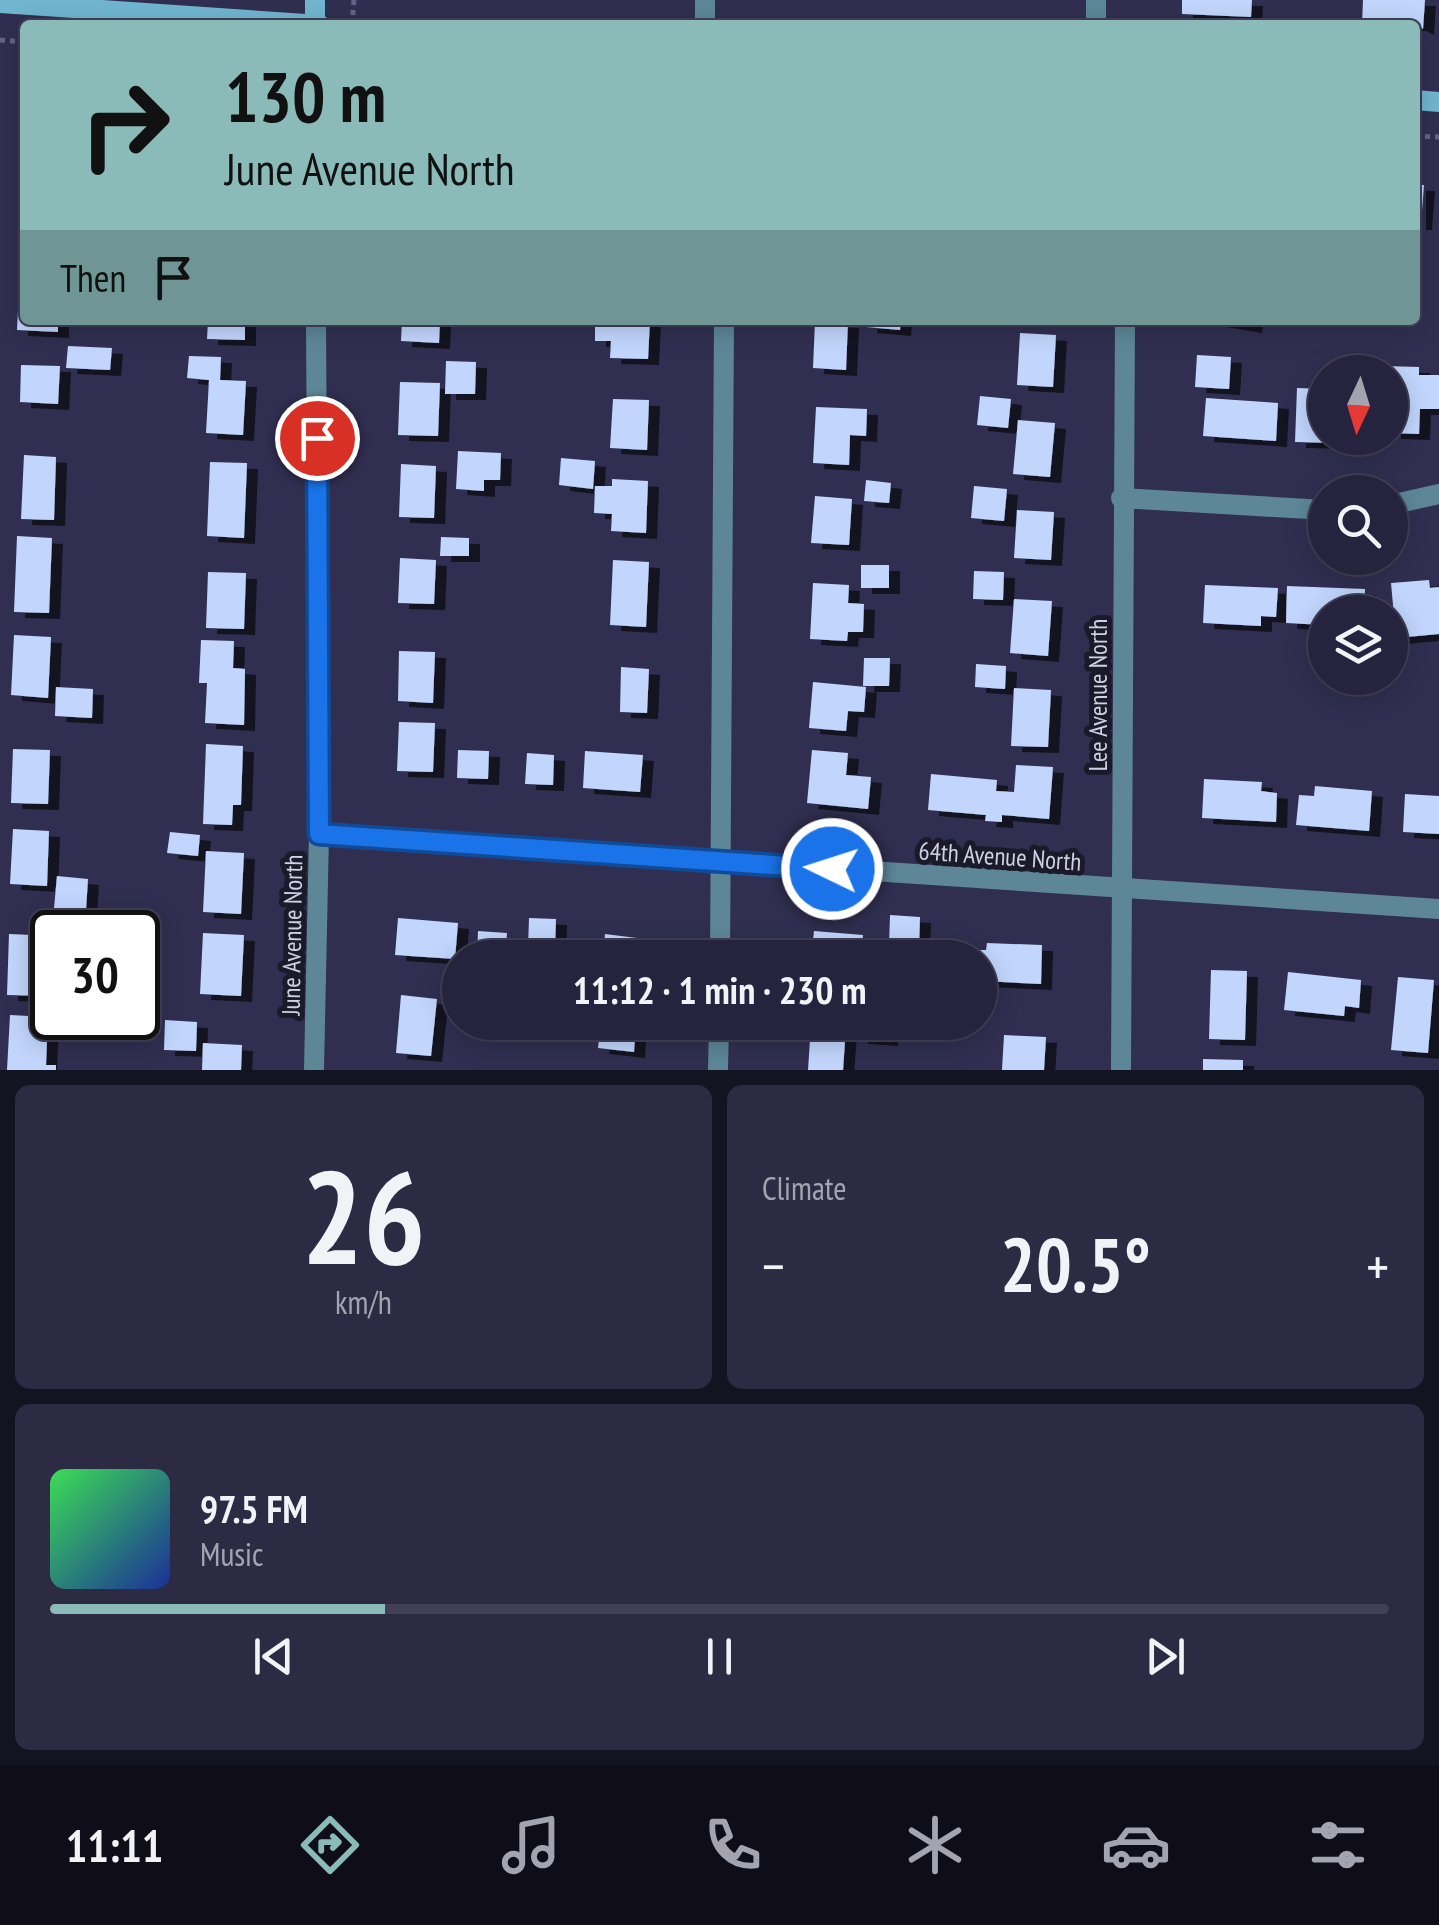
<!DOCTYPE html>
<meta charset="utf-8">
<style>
body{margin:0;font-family:"PT Sans Narrow",sans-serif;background:#2d2b44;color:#f1f3f6;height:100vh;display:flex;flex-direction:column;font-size:38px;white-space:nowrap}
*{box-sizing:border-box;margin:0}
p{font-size:32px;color:#a3a4b0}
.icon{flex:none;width:55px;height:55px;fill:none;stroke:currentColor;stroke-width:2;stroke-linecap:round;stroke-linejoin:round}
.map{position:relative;height:1070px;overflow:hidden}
.details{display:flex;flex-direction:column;gap:15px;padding:15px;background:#141322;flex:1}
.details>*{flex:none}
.hud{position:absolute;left:20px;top:20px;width:1400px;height:305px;border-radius:10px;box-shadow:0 5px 25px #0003,0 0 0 2px #424057;background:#8bbbb9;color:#111;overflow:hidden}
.needle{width:65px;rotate:184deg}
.controls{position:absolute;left:1308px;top:355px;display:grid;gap:20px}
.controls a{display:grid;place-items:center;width:100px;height:100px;border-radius:50%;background:#25233d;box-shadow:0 5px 25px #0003,0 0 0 2px #424057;font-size:50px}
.speed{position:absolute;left:30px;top:910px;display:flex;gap:20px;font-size:50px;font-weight:700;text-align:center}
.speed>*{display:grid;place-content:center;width:130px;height:130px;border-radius:50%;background:#25233d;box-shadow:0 5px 25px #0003,0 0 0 2px #424057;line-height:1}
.speed .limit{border:5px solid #111;border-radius:15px;background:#fff;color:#111}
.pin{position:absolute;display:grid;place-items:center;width:85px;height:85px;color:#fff;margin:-42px;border:5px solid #fff;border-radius:50%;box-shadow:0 2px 10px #0007}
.me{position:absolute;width:110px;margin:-55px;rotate:274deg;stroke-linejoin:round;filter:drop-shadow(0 0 8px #0008)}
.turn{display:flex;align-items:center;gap:35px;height:210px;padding:0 40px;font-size:45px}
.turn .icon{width:130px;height:130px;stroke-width:2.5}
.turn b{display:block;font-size:70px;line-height:85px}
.then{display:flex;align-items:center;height:95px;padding:0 40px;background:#0003;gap:20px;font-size:38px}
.big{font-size:75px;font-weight:800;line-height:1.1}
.details .widget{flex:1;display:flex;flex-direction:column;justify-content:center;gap:15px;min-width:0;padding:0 35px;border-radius:15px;background:#2d2b44}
.details .dial{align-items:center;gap:0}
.dial b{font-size:130px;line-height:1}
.song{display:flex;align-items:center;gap:30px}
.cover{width:120px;height:120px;border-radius:15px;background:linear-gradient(135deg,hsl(130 70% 55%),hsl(230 70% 35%))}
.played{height:10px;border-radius:5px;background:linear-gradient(90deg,#8bbbb9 25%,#424057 25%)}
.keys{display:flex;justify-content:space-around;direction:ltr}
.heat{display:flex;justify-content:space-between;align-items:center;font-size:55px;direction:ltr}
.details .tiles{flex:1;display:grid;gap:15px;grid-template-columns:1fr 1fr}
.widget:last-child{grid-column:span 2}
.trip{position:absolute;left:442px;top:940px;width:555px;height:100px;border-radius:50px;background:#25233d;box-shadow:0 5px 25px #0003,0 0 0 2px #424057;font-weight:800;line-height:100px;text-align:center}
.menu{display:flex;height:160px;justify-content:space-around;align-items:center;background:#0f0e18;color:#a3a4b0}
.menu .icon{width:70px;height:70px}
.menu .active{color:#8bbbb9}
.menu b{font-size:45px;color:#f1f3f6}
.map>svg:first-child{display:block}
.building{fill:#c2d6fd;filter:url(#shadow)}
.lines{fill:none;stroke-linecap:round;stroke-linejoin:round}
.path{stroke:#656482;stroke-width:5;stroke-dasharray:5 5;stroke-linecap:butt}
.street{stroke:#5d8797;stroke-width:20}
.secondary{stroke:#71b5d0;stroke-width:20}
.route-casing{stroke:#114b97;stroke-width:25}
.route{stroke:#1a73e8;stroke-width:18}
.labels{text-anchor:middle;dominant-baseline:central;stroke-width:10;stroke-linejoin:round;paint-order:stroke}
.street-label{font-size:25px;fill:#cfd0e6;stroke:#1a1a29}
</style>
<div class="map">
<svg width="1439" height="1070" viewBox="0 0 1439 1070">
<defs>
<filter id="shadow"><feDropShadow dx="11" dy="6" stdDeviation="0" flood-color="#0009"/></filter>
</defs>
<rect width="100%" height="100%" fill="#312f51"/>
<path class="building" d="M1182 0H1252L1251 17 1182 14Z
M1363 0H1425L1423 29 1415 25H1362Z
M1415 185H1424L1421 224H1415Z
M20 269H25V320H58V332L17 330Z
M208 320H245V340L207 339Z
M402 320H440L439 343 401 341Z
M595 320H650L648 359 610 358 611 341H595Z
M867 320H901L900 330 866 327Z
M1210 320H1252L1251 327Z
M815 321 848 322 846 370 813 368Z
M1020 333 1056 335 1053 387 1017 385Z
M68 346 112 348 110 370 66 368Z
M1197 355 1231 357 1229 389 1195 387Z
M189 356 221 357 220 380 246 381 243 435 206 433 209 380 187 378Z
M446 361 476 362 475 394H445Z
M21 365 60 366 58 404 20 402Z
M1383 366 1419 367V375H1439V409H1420L1419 434 1390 433V372H1383Z
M400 382 440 383 438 436 398 435Z
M1297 388 1325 389V438H1334V443L1295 442Z
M980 396 1011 399 1008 428 977 425Z
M1206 398 1278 403 1276 441 1203 436Z
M613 399 649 400 647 450 610 448Z
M816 407 867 409 866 436 850 435 849 465 813 463Z
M1018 420 1055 423 1050 477 1013 474Z
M458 451 501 453 500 480H484V491L456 489Z
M24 455 56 457 54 520 21 519Z
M561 458 595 461 593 489 559 485Z
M210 462 247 463 244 538 207 536Z
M401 464 436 466 434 518 399 517Z
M612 479 648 481 646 533 611 531 612 514 594 513 595 486H612Z
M866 480 891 483 889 503 864 501Z
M974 486 1007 489 1004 521 971 518Z
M815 496 852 499 849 545 811 543Z
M1017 510 1054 512 1051 560 1014 558Z
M17 536 52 538 49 613 14 612Z
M441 537 469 538V556H440Z
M400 558 436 560 434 604 398 603Z
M613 560 649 562 646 627 610 625Z
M861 565H889V588H861Z
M974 571 1004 572 1003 600 973 599Z
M208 572 246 573 244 629 206 628Z
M1429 580 1430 588 1439 587V634L1396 638 1391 583Z
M813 583 849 585 848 603 864 604 863 632H848L847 641 810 639Z
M1205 585 1278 588 1276 617 1261 616V626L1203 623Z
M1287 586 1365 589 1364 612H1325V625L1286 623Z
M1014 599 1052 601 1048 656 1010 653Z
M14 635 51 637 48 698 11 695Z
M201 640 234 641 233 668 245 669 244 725 205 723 207 683H199Z
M399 651 435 652 433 703 398 701Z
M864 658H890L889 686H863Z
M976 664 1006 666 1005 689 975 687Z
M621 667 649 669 647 713 620 712Z
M813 682 866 687 864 712 848 711 846 731 809 728Z
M56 687 93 689 92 718 55 716Z
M1014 688 1051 690 1048 747 1011 746Z
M399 722 435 723 433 772 397 771Z
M206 744 243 746 241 805H233L232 825 203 824Z
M13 749 50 750 48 804 11 803Z
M458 750 489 751 488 779 457 778Z
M812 750 848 753 846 775 871 777 868 809 807 803Z
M585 751 643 755 640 792 583 788Z
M527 753 554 755 553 785 525 784Z
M1016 765 1053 767 1049 819 1002 815V822L985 821 986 815 928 810 931 774 997 780 996 791 1014 792Z
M1204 779 1262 782 1261 791 1277 793 1276 822 1202 818Z
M1315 786 1372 791 1369 831 1296 825 1299 795 1314 796Z
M1405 794 1439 796V834L1403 832Z
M13 829 49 831 47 886 10 884Z
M170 832 200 835 198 856 167 853Z
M206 851 244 853 241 914 203 912Z
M57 876 88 879 86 910 54 908Z
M890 915 920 917 919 948 889 946Z
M33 917 66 918V932H52V942H48L46 996 7 995 9 934 33 935Z
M398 918 458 923 455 959 395 955Z
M529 918 556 919 555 949 528 948Z
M478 931 507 933 505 958H477Z
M814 931 863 935 861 958H811Z
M203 933 244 935 241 996 200 994Z
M605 934 637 938 635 958H603Z
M987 943 1042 945 1041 984 980 981V958H970V950H986Z
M1211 970 1247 971 1245 1040 1209 1039Z
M1288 972 1361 980 1359 1008 1345 1006 1344 1016 1284 1010Z
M1398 977 1434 980 1428 1053 1391 1050Z
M401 995 437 999 431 1056 396 1053Z
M10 1015 48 1017 46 1065H56V1070H7Z
M165 1020 197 1022 196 1051 164 1050Z
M601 1022H636L634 1052 598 1048Z
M858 1022H888L887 1040 857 1038Z
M811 1024 846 1027 843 1070H808Z
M1004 1035 1046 1037 1044 1070H1002Z
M203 1043 242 1045 241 1070H202Z
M1203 1059 1243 1060V1070H1203Z"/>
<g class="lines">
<path class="path" d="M352 25 354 0
M0 40 25 42
M1415 136 1439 137"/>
<path class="street" d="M705 25V0
M1096 25V0
M1121 498 1325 510
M1390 505 1439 494
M319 834 1439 909
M720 958 724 320
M314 1070 319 834 316 320
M718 1070 719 1022
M1121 1070 1125 320"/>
<path class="secondary" d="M0 3 320 25
M315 25V0
M1415 100 1439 102"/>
</g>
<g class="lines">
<defs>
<path id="route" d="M317 438 319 834 832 869"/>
</defs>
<use href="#route" class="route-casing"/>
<use href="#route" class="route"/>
</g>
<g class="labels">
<g class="street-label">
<text transform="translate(1098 695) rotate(-90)">Lee Avenue North</text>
<text transform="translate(1000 856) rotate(4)">64th Avenue North</text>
<text transform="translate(292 935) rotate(-89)">June Avenue North</text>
</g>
</g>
</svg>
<div class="controls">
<a><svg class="needle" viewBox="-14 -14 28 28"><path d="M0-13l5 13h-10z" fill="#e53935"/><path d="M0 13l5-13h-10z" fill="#a3a4b0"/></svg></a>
<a><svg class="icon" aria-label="search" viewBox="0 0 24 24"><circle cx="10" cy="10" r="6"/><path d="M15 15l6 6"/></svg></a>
<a><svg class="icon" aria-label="layers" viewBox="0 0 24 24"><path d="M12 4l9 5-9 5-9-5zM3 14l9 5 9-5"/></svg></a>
</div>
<div class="speed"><div class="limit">30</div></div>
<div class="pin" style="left:317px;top:438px;background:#d93025"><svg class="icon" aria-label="arrive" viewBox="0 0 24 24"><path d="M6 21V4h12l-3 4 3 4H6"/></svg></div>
<svg class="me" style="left:832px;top:869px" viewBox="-20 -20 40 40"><circle r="17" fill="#1a73e8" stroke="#fff" stroke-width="3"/><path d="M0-11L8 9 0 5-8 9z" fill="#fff"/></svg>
<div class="trip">11:12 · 1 min · 230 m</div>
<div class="hud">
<div class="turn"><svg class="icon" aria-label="right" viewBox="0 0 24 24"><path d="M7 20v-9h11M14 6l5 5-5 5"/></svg><div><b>130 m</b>June Avenue North</div></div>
<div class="then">Then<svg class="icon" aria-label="arrive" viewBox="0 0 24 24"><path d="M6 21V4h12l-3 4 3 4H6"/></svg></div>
</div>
</div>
<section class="details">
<div class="tiles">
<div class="widget dial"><b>26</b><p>km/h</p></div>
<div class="widget"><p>Climate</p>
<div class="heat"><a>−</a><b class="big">20.5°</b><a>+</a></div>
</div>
<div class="widget">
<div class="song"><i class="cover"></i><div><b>97.5 FM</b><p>Music</p></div></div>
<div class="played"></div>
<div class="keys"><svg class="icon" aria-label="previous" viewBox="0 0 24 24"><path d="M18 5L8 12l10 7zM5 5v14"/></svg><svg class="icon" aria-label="pause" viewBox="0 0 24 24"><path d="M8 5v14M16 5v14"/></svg><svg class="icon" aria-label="next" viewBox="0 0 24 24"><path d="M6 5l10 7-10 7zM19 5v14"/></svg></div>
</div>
</div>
</section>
<nav class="menu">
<b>11:11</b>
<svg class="icon active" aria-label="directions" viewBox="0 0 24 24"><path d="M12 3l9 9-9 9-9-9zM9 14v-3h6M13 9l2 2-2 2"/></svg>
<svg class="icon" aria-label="music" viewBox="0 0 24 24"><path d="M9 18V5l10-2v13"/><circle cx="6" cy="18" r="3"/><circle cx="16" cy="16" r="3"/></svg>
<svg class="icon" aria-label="phone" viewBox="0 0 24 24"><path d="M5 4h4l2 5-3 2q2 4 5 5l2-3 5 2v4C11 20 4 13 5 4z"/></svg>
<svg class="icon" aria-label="climate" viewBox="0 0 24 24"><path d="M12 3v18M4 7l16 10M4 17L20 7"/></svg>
<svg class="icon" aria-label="car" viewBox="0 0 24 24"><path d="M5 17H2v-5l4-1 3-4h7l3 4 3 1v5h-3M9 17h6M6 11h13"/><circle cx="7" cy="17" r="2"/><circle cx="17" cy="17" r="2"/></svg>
<svg class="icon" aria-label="filters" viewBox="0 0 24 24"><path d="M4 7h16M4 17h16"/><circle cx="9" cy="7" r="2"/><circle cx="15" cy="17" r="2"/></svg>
</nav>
